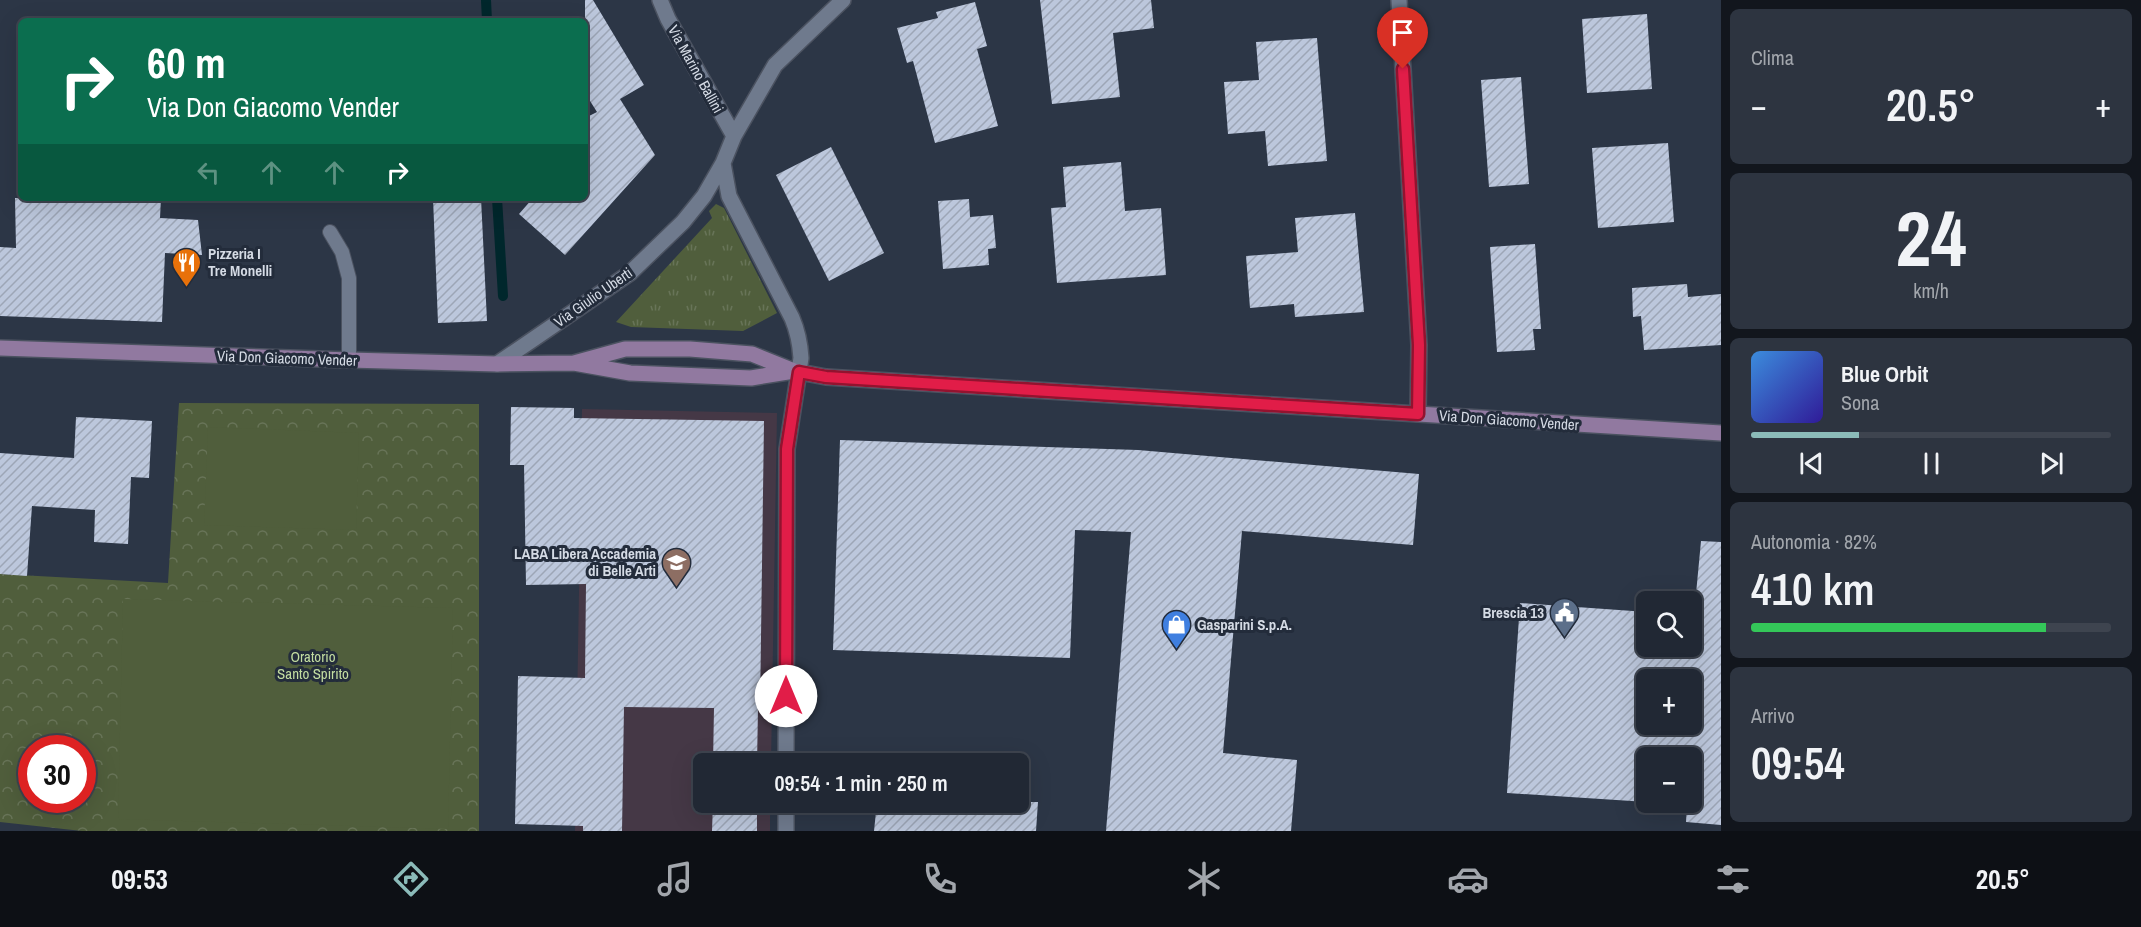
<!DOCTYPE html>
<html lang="it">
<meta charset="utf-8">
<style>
body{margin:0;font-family:"Archivo Narrow",sans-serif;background:#2d3440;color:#f1f3f6;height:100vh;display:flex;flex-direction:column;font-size:22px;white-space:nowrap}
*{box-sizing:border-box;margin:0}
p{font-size:20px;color:#a2a6ac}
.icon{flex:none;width:33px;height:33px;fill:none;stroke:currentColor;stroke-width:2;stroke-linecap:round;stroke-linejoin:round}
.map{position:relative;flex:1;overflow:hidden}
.drawer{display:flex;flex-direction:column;gap:9px;padding:9px;background:#12161d;width:420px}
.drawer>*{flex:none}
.hud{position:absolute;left:18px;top:18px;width:570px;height:183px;border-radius:9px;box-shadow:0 6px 24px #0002,0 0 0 2px #3e444f;background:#0b6e4f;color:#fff;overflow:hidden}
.tools{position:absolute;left:1636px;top:591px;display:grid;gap:12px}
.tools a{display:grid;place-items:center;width:66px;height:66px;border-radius:9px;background:#212834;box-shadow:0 6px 24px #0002,0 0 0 2px #3e444f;font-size:30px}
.speed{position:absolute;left:18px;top:735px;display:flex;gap:12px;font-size:30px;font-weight:700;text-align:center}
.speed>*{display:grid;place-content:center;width:78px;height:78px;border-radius:50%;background:#212834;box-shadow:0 6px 24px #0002,0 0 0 2px #3e444f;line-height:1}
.speed .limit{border:9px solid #d22;background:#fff;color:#111}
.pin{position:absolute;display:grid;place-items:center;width:51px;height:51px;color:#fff;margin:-62px -26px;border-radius:50% 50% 50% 0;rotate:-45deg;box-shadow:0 0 6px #0007}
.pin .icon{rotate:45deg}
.me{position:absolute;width:66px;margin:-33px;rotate:0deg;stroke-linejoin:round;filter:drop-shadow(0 0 4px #0008)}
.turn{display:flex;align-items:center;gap:21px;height:126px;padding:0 30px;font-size:27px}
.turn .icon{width:78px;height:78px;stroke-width:2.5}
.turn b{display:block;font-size:42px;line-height:51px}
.lanes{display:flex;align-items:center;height:57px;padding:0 30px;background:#0003;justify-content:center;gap:30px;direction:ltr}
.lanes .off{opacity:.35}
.big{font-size:45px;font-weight:600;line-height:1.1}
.drawer .card{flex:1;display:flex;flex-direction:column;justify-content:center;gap:9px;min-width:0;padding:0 21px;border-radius:9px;background:#2d3440}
.drawer .dial{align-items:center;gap:0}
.dial b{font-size:78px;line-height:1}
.song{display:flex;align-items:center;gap:18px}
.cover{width:72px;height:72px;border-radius:9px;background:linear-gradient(135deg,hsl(210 70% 55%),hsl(250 70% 35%))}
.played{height:6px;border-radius:3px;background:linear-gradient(90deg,#8bbbb9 30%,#3e444f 30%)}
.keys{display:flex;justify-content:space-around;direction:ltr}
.heat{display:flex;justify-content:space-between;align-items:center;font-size:33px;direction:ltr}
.charge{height:9px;border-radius:4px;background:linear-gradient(90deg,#34c759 82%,#3e444f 0)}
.trip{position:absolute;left:693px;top:753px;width:336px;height:60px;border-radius:9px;background:#212834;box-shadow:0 6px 24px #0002,0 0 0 2px #3e444f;font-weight:600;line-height:60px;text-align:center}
.tabs{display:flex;height:96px;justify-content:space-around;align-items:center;background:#0d1015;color:#a2a6ac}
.tabs .icon{width:42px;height:42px}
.tabs .on{color:#8bbbb9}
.tabs b{font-size:27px;color:#f1f3f6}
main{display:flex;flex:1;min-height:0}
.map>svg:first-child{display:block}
.education{fill:#453846}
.grass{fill:url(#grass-tufts)}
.park{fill:url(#park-crowns);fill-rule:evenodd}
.pitch{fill:#505e3c}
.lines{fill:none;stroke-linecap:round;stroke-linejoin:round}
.stream{stroke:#00272c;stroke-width:10}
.building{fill:url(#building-hatch);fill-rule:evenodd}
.lane-casing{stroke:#4b5260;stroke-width:16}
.street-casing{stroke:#4b5260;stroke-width:18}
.secondary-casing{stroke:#4b5260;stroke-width:18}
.lane{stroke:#6f7a8d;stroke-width:14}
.street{stroke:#6f7a8d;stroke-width:15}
.secondary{stroke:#9179a0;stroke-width:15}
.route-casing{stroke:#92132f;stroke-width:15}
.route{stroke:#e11d48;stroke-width:10}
.labels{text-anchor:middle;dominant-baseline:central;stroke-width:6;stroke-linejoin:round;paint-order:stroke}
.street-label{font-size:15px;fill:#d5dbe5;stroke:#232c3b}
.poi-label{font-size:15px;font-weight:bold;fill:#d5dbe5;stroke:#232c3b;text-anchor:start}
.park-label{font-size:15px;fill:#c3dda1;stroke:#232c3b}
</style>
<main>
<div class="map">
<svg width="1721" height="831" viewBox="0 0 1721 831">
<defs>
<pattern id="grass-tufts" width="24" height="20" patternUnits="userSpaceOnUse" patternTransform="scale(1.5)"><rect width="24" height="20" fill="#505e3c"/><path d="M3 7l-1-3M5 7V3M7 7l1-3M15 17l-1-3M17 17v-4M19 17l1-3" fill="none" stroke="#687458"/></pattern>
<pattern id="park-crowns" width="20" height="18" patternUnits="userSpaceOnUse" patternTransform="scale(1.5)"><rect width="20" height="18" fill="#505e3c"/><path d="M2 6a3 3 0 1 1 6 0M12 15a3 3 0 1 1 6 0" fill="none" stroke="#687458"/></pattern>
<pattern id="building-hatch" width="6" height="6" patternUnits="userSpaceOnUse" patternTransform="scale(1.5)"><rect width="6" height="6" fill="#bcc7dc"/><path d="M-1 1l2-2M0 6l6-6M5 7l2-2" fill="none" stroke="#9da6b6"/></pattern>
</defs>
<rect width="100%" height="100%" fill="#2c3646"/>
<path class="education" d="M582 409 777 413 771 763 704 764V802L770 803V831H575Z"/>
<path class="grass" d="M716 204 724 208 777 313 743 331 631 327 616 322 712 218 709 211Z"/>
<path class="park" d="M179 403 479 404V831H82L0 822V574L168 583ZM32 748H82V800H32Z"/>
<path class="pitch" d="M208 427 359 433 356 530 204 525Z
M123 599 453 608 448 829 118 819Z"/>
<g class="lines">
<path class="stream" d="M486 0 487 21
M497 198 503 296"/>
</g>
<path class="building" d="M585 0H593L644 85 620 99 655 155 565 255 519 214 533 198H585V118L597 112 585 93Z
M1040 0H1151L1154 28 1113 33 1120 97 1052 104Z
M975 2 987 46 977 49 998 126 935 143 913 61 907 63 897 28 938 18 936 12Z
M1647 14 1652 89 1587 93 1582 19Z
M1317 38 1327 161 1268 166 1265 131 1228 134 1224 82 1259 80 1256 42Z
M1521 77 1529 184 1489 187 1481 80Z
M1668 143 1674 222 1598 228 1592 148Z
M831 147 884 253 829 281 776 175Z
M1121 162 1125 211 1161 208 1166 275 1057 283 1051 208 1066 207 1063 167Z
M15 198H161L160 218 198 220 202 255 165 253 162 322 0 316V247L16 248Z
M433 198H481L487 321 438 323Z
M969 199 970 217 993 215 996 248 988 249 989 265 943 269 938 201Z
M1355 213 1364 312 1295 317 1294 304 1250 308 1246 256 1298 252 1295 218Z
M1535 244 1541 329H1533L1535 350 1497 352 1490 247Z
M1687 284 1688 297 1721 294V345L1644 350 1641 316 1633 317 1632 288Z
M511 407 574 408V418L764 421 760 709H758L757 764H713L714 708 624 707 622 831H583V826L515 824 518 676 585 678 586 584 526 585 524 465H510Z
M76 417 152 421 149 478 131 477 128 544 94 542 95 510 32 506 27 576 0 574V453L74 458Z
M840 440 1138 450 1419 474 1413 545 1242 531 1223 753 1297 760 1291 831H1106L1131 532 1075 530 1070 658 833 650Z
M1701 541 1721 542V825L1686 822 1687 805 1652 802H1692V758H1647V802L1507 793 1520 603 1647 612V646H1692V615H1694ZM1647 680H1692V724H1647Z
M713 802H757V831H712Z
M877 802H1038L1036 831H874Z"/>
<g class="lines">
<defs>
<path id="lane" d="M330 232 342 252 349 278V360"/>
<path id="street" d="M660 0 668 19 734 136
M1399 0 1419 345 1418 414
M723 163 729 196 792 318C798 332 800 343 801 358L787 449 786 764
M497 364 630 273 683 222 704 196 723 163 734 136 775 65 843 0
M786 831V802"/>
<path id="secondary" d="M0 348 349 360 497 364 574 363 630 373 751 378 794 371
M574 363 625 349H690L752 354 794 371 826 377 1721 433"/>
</defs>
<use href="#lane" class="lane-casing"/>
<use href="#street" class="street-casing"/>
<use href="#secondary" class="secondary-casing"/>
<use href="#lane" class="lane"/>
<use href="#street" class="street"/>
<use href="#secondary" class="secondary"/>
</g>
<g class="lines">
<defs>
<path id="route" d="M786 696 787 449 799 372 826 377 1418 414 1419 345 1403 69"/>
</defs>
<use href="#route" class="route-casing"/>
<use href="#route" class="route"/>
</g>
<defs>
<symbol id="restaurant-pin" viewBox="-11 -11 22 30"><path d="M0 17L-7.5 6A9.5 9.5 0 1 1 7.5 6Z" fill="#e8710a" stroke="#232c3b"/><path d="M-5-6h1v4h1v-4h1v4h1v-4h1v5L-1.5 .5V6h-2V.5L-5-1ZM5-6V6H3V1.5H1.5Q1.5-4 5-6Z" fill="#fff"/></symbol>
<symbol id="university-pin" viewBox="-11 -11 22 30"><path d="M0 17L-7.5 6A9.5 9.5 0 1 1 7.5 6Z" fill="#8d6e63" stroke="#232c3b"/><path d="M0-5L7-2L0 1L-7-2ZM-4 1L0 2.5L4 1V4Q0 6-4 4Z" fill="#fff"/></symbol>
<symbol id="civic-pin" viewBox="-11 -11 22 30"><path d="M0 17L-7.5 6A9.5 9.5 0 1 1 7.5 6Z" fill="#5c6f8a" stroke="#232c3b"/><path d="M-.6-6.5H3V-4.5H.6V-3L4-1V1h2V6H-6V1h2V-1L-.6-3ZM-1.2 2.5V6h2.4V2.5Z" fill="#fff"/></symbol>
<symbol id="shop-pin" viewBox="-11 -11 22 30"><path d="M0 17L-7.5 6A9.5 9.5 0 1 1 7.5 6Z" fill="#3f7fe0" stroke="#232c3b"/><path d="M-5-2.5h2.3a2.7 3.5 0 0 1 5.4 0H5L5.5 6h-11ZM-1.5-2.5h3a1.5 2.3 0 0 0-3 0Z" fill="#fff"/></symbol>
</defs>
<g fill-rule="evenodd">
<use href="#restaurant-pin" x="170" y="246" width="33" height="45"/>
<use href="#university-pin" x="660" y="546" width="33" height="45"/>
<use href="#civic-pin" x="1548" y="596" width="33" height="45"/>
<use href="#shop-pin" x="1160" y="608" width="33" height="45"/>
</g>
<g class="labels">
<g class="street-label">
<text transform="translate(696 69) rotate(61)">Via Marino Ballini</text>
<text transform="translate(593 297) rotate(-35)">Via Giulio Uberti</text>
<text transform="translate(287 358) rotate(2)">Via Don Giacomo Vender</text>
<text transform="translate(1509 420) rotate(4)">Via Don Giacomo Vender</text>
</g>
<g class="poi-label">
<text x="208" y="253">Pizzeria I<tspan x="208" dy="17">Tre Monelli</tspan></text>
<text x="656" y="553" text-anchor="end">LABA Libera Accademia<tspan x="656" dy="17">di Belle Arti</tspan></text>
<text x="1544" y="612" text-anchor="end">Brescia 13</text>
<text x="1197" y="624">Gasparini S.p.A.</text>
</g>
<g class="park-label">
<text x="313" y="656">Oratorio<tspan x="313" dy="17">Santo Spirito</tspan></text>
</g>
</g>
</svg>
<div class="tools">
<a><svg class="icon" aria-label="search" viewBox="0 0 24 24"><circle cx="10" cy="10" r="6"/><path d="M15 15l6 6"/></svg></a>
<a>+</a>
<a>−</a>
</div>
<div class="speed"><div class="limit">30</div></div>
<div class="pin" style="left:1403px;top:69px;background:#d93025"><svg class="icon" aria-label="arrive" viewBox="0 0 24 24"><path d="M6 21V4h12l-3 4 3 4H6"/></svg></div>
<svg class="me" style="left:786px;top:696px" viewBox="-20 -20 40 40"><circle r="19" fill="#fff"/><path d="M0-13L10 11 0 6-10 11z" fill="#e11d48"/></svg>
<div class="trip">09:54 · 1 min · 250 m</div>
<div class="hud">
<div class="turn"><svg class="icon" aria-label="right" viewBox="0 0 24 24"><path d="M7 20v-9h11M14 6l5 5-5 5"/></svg><div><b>60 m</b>Via Don Giacomo Vender</div></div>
<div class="lanes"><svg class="icon off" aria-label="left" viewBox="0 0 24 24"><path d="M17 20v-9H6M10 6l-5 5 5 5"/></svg><svg class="icon off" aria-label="ahead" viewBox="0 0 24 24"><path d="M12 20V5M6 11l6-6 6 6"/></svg><svg class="icon off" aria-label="ahead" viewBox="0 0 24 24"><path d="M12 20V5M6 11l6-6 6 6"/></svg><svg class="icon" aria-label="right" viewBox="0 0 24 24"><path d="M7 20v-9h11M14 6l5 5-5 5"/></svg></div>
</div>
</div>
<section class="drawer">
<div class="card"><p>Clima</p>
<div class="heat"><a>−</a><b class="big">20.5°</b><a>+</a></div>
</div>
<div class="card dial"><b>24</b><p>km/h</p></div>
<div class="card">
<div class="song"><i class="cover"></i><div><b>Blue Orbit</b><p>Sona</p></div></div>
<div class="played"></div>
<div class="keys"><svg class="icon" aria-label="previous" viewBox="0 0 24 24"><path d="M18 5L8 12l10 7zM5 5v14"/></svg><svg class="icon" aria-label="pause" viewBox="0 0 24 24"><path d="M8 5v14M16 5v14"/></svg><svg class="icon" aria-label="next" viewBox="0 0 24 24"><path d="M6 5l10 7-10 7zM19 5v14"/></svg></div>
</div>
<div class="card"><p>Autonomia · 82%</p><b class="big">410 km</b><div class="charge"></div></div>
<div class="card"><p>Arrivo</p><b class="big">09:54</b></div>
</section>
</main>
<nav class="tabs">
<b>09:53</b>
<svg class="icon on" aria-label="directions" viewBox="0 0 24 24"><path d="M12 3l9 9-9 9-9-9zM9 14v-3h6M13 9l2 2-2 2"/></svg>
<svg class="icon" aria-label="music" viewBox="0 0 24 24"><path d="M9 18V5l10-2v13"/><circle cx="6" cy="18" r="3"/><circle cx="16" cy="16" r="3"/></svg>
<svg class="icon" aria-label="phone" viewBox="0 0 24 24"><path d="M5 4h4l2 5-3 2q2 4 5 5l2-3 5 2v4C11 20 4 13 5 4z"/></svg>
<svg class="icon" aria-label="climate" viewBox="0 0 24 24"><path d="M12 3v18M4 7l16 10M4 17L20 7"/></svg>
<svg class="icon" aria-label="car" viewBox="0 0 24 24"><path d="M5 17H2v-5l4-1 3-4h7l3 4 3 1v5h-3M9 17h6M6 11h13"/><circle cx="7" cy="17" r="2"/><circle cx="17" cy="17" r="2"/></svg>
<svg class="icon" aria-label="filters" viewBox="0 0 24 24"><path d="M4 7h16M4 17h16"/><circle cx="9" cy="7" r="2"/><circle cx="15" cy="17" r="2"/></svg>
<b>20.5°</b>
</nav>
